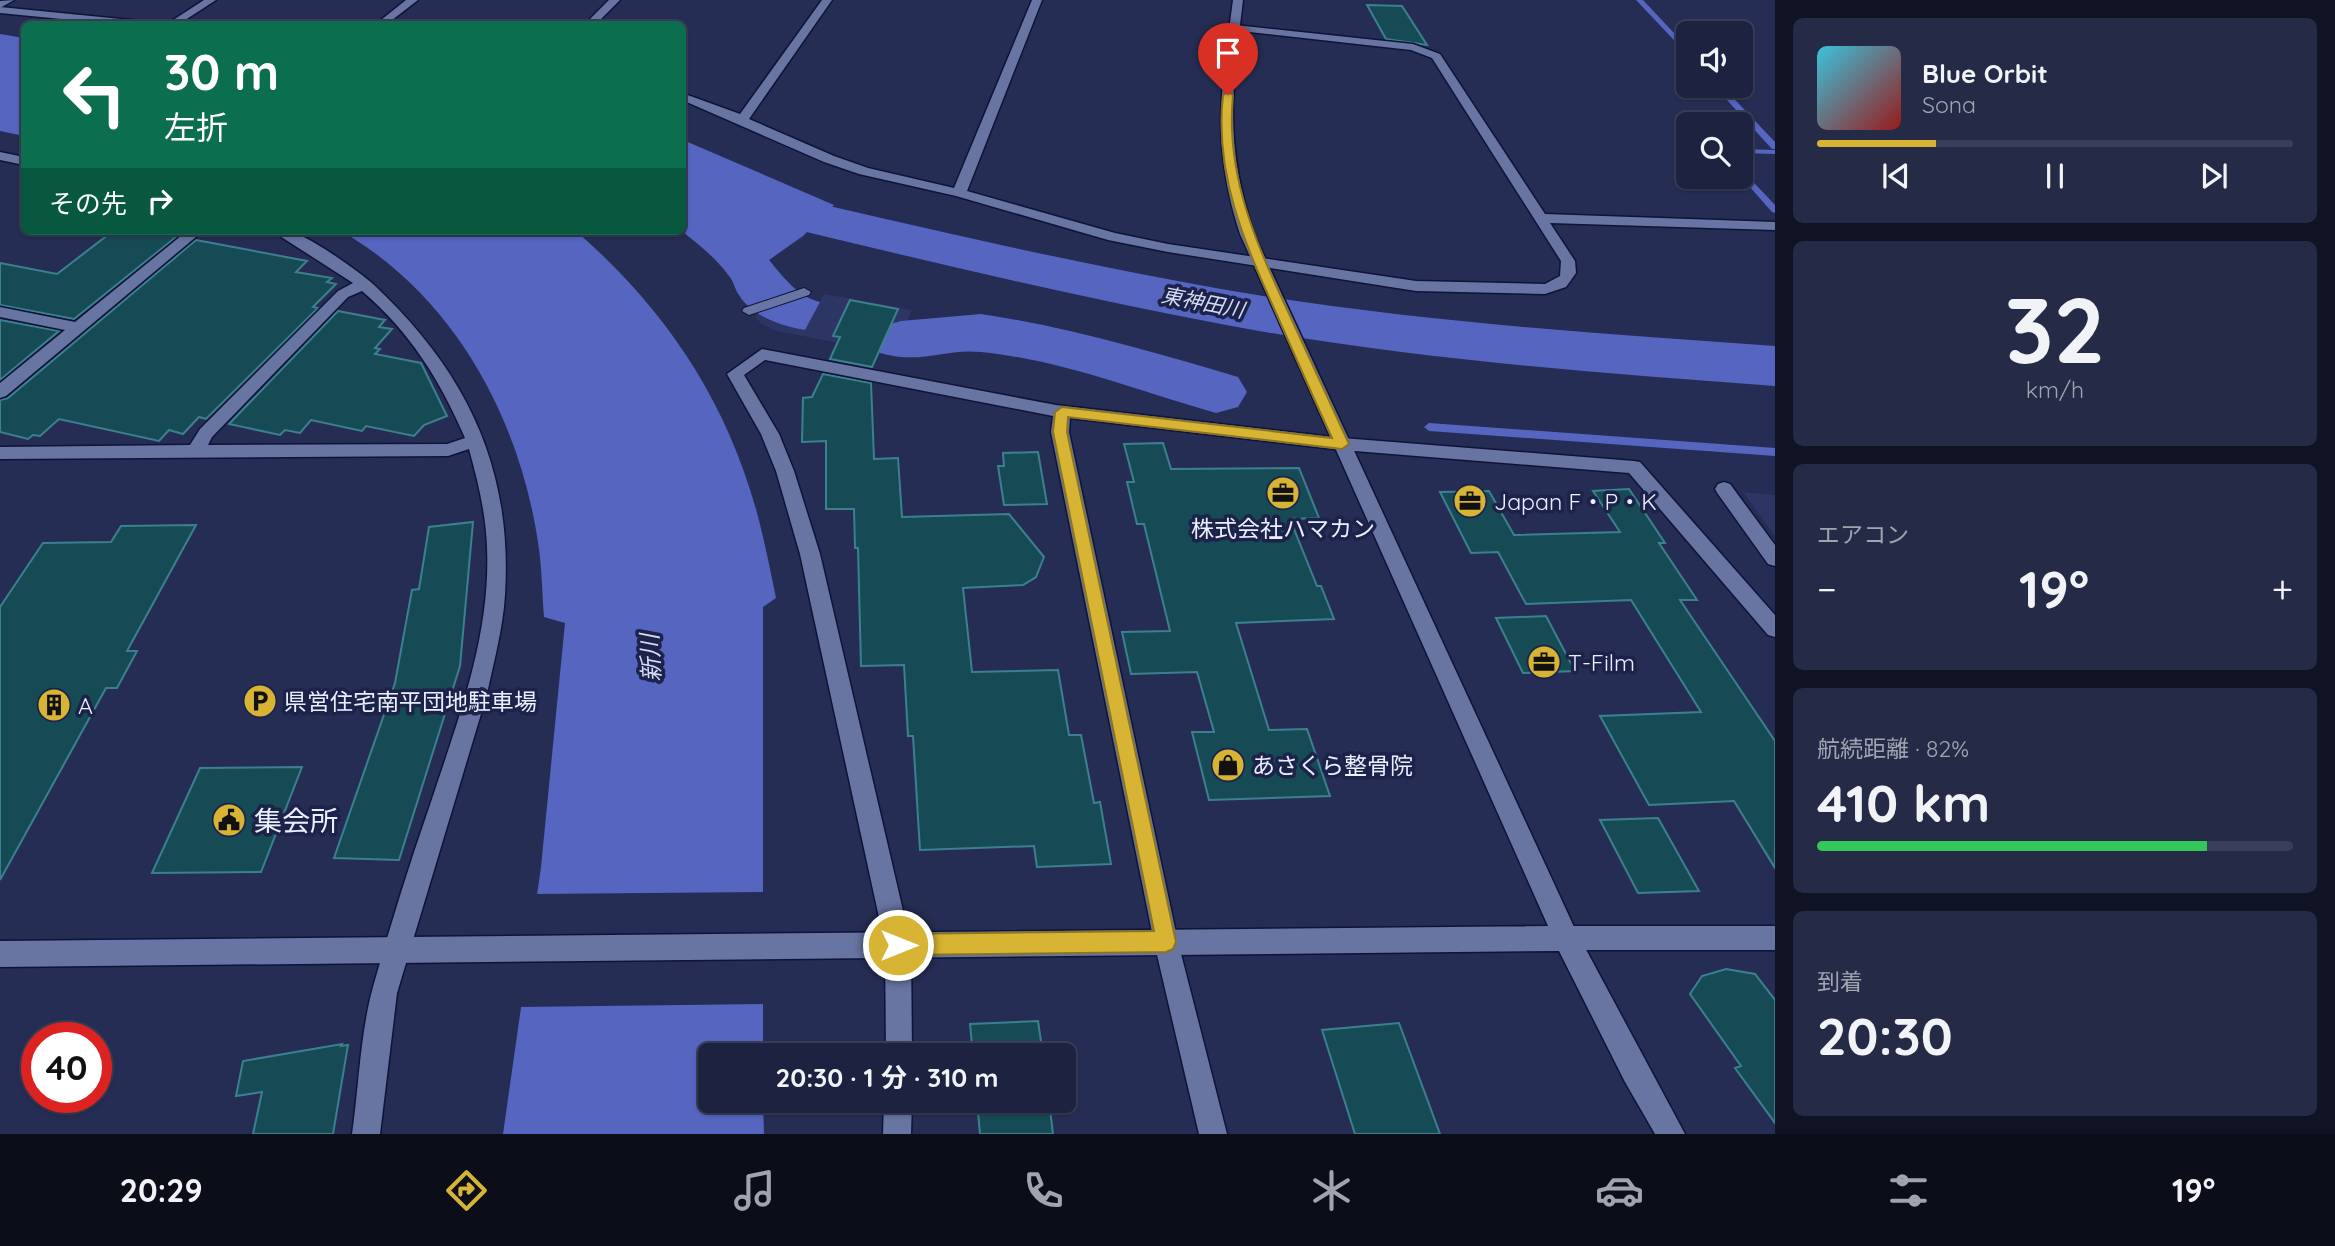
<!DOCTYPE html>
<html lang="ja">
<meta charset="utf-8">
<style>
body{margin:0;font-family:Quicksand,"Noto Sans JP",sans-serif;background:#252a46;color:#f1f3f6;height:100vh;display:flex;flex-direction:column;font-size:26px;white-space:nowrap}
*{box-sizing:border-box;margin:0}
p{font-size:23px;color:#a0a4b0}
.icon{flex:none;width:38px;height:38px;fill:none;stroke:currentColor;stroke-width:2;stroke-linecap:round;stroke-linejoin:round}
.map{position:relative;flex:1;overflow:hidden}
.panel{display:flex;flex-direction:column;gap:18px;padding:18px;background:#0f1323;width:560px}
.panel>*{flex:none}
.guide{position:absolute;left:21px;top:21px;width:665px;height:214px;border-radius:10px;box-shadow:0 2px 5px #0004,0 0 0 2px #3a3f59;background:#0b6e4f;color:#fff;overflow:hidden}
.buttons{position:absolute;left:1676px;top:21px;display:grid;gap:14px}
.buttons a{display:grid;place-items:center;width:77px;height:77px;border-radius:10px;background:#1c223f;box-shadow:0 2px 5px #0004,0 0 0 2px #3a3f59;font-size:35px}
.speed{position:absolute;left:21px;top:1022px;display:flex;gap:14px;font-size:35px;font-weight:700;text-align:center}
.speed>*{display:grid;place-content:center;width:91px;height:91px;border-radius:50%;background:#1c223f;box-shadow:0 2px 5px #0004,0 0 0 2px #3a3f59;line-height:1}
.speed .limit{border:10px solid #d22;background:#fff;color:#111}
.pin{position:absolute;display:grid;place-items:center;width:60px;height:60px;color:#fff;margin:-72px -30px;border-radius:50% 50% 50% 0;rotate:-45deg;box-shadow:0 0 7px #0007}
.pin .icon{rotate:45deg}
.me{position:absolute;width:77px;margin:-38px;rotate:90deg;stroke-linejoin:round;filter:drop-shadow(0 0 5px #0008)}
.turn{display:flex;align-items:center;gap:24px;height:147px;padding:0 28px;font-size:32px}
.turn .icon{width:91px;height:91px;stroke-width:2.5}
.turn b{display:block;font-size:49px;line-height:60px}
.then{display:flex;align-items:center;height:66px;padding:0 28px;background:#0003;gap:14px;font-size:26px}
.big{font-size:52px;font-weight:700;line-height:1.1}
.panel .card{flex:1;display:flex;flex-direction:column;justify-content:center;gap:10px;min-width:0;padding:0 24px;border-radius:10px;background:#252a46}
.panel .dial{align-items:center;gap:0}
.dial b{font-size:91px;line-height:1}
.song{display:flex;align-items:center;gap:21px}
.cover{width:84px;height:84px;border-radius:10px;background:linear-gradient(135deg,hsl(190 70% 55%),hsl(0 70% 35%))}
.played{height:7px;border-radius:4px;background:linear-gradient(90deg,#d7b434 25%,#3a3f59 25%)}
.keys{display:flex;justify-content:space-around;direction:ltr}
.heat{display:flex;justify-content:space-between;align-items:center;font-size:38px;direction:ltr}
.charge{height:10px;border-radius:5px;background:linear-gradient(90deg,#34c759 82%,#3a3f59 0)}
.trip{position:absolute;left:698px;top:1043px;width:378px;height:70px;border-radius:10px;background:#1c223f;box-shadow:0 2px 5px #0004,0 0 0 2px #3a3f59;font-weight:700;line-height:70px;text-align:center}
.dock{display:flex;height:112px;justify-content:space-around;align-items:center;background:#0b0e19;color:#a0a4b0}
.dock .icon{width:49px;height:49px}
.dock .selected{color:#d7b434}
.dock b{font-size:32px;color:#f1f3f6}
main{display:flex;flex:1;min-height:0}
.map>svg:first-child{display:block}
.built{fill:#2c3563}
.water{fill:#5565c0}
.pier{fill:#252d54}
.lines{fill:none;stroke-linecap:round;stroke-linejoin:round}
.stream{fill:#5565c0;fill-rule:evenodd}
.river{fill:#5565c0;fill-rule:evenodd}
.building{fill:#164b55;stroke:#3c808f;stroke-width:2}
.service-casing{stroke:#0f1338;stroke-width:2}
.minor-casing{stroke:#0f1338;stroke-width:3}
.tertiary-casing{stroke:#0f1338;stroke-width:3}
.service{fill:#6874a1;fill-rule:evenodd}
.minor{fill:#6874a1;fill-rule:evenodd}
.tertiary{fill:#6874a1;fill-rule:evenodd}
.route{fill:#d7b434;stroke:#8c7522;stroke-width:2}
.labels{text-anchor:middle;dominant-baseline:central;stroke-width:7;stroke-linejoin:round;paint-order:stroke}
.far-water-label{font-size:21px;font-style:italic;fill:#d3daf3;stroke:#1c2249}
.poi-label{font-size:23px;fill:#eaeffe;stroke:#1c2249;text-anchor:start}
.water-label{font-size:24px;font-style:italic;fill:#d3daf3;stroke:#1c2249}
.near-poi-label{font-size:28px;fill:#eaeffe;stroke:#1c2249;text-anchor:start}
</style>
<main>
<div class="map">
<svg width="1775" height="1134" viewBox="0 0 1775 1134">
<rect width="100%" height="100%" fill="#252d54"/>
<path class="built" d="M824 294 912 310 897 346 906 348 904 355 776 331 762 324 754 316 760 314 768 320 805 330Z
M1743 492 1775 495V536Z"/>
<path class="water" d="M0 34 24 38V136L0 131Z
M683 140 834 205 803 236 769 260C784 278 797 296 820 302L805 330C783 326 752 317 739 295 735 290 734 282 729 276 716 258 699 245 682 231Z
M341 231H576C664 308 724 396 756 509 764 538 770 569 776 598L763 607V1055H710V1101H763L764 1134H503L541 867 565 623 544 617C542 592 542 567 538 542 519 417 454 296 341 231Z"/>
<path class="pier" d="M767 892V1004L518 1007 534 894Z"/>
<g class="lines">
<path class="stream" d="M1636 0H1643L1689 49V56Z
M1714 86H1722L1775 142V149H1772Z
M1741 149 1775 150V154L1741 153Z
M1741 169 1775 205V213L1772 212 1741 177Z
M1429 423 1775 448V456L1429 431 1424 427Z"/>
<path class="river" d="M682 172C862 213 1040 257 1221 289 1404 321 1590 333 1775 346V386C1590 372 1404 359 1221 324 1040 290 862 245 682 202Z
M981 314C1069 327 1153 352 1238 377L1247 392 1238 407 1216 413C1138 391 1062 360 981 352 943 348 923 365 880 353L872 340 880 327 901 321Z"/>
</g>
<path class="building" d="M1367 5 1402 6 1427 45 1386 39Z
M113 231H146L176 237 74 319 0 305V263L57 274Z
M196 240 307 261 296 272 332 278 327 282 336 284 313 307 318 308 206 419 199 417 183 434 169 430 159 441 59 419 40 436 33 435 28 439 0 432V400L8 398Z
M850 300 898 309 872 367 830 359 840 337 833 336Z
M338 311 385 320 379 327 392 329 375 348 380 349 375 354 421 363 447 416 424 425 414 436 366 426 362 431 311 420 300 433 285 430 280 435 229 424Z
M0 320 59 331 0 380Z
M823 374 871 383 874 459 898 458 902 517 1009 514 1044 557 1036 577 1023 585 963 588 972 672 1058 670 1069 735H1081L1094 803 1100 802 1111 864 1037 867 1034 846 920 850 913 736H908L904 665 861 666 858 548H855L854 509H826V441L802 442 803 398 812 397Z
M1163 443 1171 469 1299 468 1319 518 1290 519 1317 586H1321L1334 619 1236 623 1269 730 1307 729 1330 796 1209 800 1192 732H1214L1197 672 1131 674 1122 632 1170 631 1144 524H1137L1127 482H1134L1124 444Z
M1038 452 1047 504 1004 505 998 466H1004L1003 453Z
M1629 489 1665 543H1659L1697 600H1680L1775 741V868L1734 801 1649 805 1600 716 1701 712 1631 600 1526 604 1498 552 1471 553 1440 492 1489 491 1514 535 1620 532 1593 491Z
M473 522 460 666 399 860 334 858 395 683 412 590 419 589 429 527Z
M196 525 127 651H137L117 688H106L0 880V607L43 543 111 542 121 526Z
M1546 616 1575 671 1523 673 1496 618Z
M302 767 261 872 152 873 200 768Z
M1658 818 1699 891 1638 893 1600 820Z
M1726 969 1755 974 1775 1000V1123L1735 1068 1741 1066 1690 994 1702 976Z
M1038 1021 1043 1055H973L970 1024Z
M1399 1023 1440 1134H1355L1322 1030Z
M342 1044 341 1046 348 1045 333 1134H253L262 1092 236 1096 243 1061Z
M977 1101H1049L1053 1134H980Z"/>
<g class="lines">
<defs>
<path id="service" d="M804 288 811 292 809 295 749 315 742 311 744 308Z"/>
<path id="minor" d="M204 0H216L179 24H167Z
M406 0H418L387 24H376Z
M609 0H620L596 24H585Z
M822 0H832L749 119 834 156 868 168 954 188 1032 0H1042L967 191 1115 233 1168 244 1416 281 1545 284 1560 276 1561 261 1432 58 1411 50 1231 30V26L1235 25 1413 44 1440 54 1545 214 1775 222V230L1550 223 1575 261 1576 273 1566 287 1545 294 1416 291 1168 252 1108 240 956 196 859 174 824 162 682 100V93L740 114Z
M0 7 141 21 146 24H113L0 13Z
M0 152 24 157V165L0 160Z
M187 231H203L6 396 0 398V383L65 330 0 317V307L75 322Z
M272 231C277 231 283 230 288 231 307 234 358 271 373 284 465 370 513 466 505 595 503 628 494 661 487 694L397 993 380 1134H352C359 1086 360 1034 373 987 390 926 409 865 430 805 457 723 491 636 487 548 486 514 478 482 469 449L448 456 0 459V447L190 445 200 429 338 291 353 283ZM362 291C410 332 440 380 465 438L447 444 208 445 212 437 348 297Z
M762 349 1056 405 1342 438 1634 461 1640 462 1775 615V637L1768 635 1629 473 1342 450 1070 418 1069 432 1178 942 1227 1134H1199L1154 942 1051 432 1053 416 765 360 744 375 779 434 794 471 820 554 911 945 912 1055H886L885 945 800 554 776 471 761 434 727 374Z
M1724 482 1730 484 1775 545V566L1768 564 1718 494 1715 489 1718 484Z
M1566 926H1775V950H1566L1557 947 1554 938 1557 929Z
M884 1101H912L911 1134H883Z"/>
<path id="tertiary" d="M14 0 0 8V1Z
M1233 0H1243C1232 91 1224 144 1254 234L1575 929 1685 1134H1655L1625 1082 1559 951 0 967V941L1548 926 1240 234C1211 144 1221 91 1233 0Z"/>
</defs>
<use href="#service" class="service-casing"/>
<use href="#minor" class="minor-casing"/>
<use href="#tertiary" class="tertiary-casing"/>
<use href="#service" class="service"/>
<use href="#minor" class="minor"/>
<use href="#tertiary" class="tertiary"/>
</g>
<path class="route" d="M1228 92 1233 95C1225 176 1257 245 1290 316 1310 359 1329 401 1349 444L1342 449 1068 417 1067 432 1176 942 1173 949 1166 952 898 955 891 952 888 945 891 937 898 934 1154 931 1053 432 1055 412 1062 407 1332 438C1313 397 1295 356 1277 315 1245 244 1214 175 1223 95Z"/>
<defs>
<symbol id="office-disc" viewBox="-11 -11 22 22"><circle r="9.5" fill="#d7b434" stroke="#1c2249"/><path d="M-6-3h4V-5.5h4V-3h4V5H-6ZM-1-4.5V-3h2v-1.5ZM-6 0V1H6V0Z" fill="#111"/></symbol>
<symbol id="parking-disc" viewBox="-11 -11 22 22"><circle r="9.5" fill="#d7b434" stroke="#1c2249"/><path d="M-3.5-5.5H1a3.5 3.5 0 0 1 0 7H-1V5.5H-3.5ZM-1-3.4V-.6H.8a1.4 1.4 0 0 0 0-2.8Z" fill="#111"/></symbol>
<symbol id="building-disc" viewBox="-11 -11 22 22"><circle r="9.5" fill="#d7b434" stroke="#1c2249"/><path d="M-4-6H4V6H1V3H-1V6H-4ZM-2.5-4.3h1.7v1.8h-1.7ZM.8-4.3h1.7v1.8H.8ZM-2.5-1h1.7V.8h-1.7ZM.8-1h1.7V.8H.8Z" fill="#111"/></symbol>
<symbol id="shop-disc" viewBox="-11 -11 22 22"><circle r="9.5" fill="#d7b434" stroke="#1c2249"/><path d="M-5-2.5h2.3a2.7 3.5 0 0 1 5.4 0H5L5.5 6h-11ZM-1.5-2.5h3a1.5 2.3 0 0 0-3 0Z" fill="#111"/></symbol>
<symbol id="civic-disc" viewBox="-11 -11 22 22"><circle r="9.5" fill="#d7b434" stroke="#1c2249"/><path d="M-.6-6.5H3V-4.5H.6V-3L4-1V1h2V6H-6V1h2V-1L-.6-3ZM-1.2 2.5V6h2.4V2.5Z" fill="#111"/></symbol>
</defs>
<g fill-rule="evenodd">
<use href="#office-disc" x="1264" y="474" width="38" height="38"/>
<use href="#office-disc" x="1451" y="482" width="38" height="38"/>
<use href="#office-disc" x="1525" y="643" width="38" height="38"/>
<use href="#parking-disc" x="241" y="682" width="38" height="38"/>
<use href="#building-disc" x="35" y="686" width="38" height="38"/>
<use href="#shop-disc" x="1209" y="746" width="38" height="38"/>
<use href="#civic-disc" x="210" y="801" width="38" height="38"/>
</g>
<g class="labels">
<g class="far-water-label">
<text transform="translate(1203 302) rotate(11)">東神田川</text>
</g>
<g class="poi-label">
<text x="1494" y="501">Japan F・P・K</text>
<text x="1283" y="528" text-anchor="middle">株式会社ハマカン</text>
<text x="1568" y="662">T-Film</text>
<text x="284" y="701">県営住宅南平団地駐車場</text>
<text x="78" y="705">A</text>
<text x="1252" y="765">あさくら整骨院</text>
</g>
<g class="water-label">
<text transform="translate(650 658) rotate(-93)">新川</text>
</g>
<g class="near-poi-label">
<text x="254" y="820">集会所</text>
</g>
</g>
</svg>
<div class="buttons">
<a><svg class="icon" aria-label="sound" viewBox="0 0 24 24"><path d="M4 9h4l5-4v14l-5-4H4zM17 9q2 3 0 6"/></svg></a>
<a><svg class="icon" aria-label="search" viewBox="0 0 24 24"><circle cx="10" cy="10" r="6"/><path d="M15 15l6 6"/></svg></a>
</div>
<div class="speed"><div class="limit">40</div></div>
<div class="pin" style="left:1228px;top:95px;background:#d93025"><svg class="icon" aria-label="arrive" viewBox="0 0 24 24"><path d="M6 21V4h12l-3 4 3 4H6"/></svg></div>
<svg class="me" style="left:898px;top:945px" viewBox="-20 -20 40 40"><circle r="17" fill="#d7b434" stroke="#fff" stroke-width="3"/><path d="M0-11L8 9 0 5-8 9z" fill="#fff"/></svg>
<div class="trip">20:30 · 1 分 · 310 m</div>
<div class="guide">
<div class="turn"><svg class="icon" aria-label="left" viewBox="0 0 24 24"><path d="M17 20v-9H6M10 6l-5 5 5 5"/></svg><div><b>30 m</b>左折</div></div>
<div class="then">その先<svg class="icon" aria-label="right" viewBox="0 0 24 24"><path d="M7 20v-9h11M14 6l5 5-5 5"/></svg></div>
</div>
</div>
<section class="panel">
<div class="card">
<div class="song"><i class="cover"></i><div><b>Blue Orbit</b><p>Sona</p></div></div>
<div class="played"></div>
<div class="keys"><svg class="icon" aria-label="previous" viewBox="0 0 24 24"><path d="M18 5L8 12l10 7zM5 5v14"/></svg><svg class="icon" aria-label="pause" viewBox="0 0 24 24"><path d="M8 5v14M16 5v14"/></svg><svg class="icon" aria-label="next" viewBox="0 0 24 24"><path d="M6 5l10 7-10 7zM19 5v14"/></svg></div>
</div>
<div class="card dial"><b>32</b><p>km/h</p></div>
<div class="card"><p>エアコン</p>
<div class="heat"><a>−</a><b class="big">19°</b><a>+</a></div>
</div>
<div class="card"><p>航続距離 · 82%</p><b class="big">410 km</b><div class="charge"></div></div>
<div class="card"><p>到着</p><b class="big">20:30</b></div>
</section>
</main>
<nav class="dock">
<b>20:29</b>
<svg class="icon selected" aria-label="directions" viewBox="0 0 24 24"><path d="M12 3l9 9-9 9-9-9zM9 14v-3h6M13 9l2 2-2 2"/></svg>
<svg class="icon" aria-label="music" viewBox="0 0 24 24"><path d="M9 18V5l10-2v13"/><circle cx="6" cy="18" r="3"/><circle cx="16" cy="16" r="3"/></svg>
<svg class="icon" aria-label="phone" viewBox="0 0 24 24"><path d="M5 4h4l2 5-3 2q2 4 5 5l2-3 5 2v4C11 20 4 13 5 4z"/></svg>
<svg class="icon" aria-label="climate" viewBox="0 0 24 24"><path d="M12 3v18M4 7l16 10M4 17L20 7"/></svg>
<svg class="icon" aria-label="car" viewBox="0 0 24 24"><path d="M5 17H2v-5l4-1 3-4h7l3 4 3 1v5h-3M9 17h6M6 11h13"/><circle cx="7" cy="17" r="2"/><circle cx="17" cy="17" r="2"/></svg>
<svg class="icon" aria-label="filters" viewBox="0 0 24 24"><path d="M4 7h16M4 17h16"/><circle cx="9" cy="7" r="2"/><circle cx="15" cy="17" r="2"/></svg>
<b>19°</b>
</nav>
